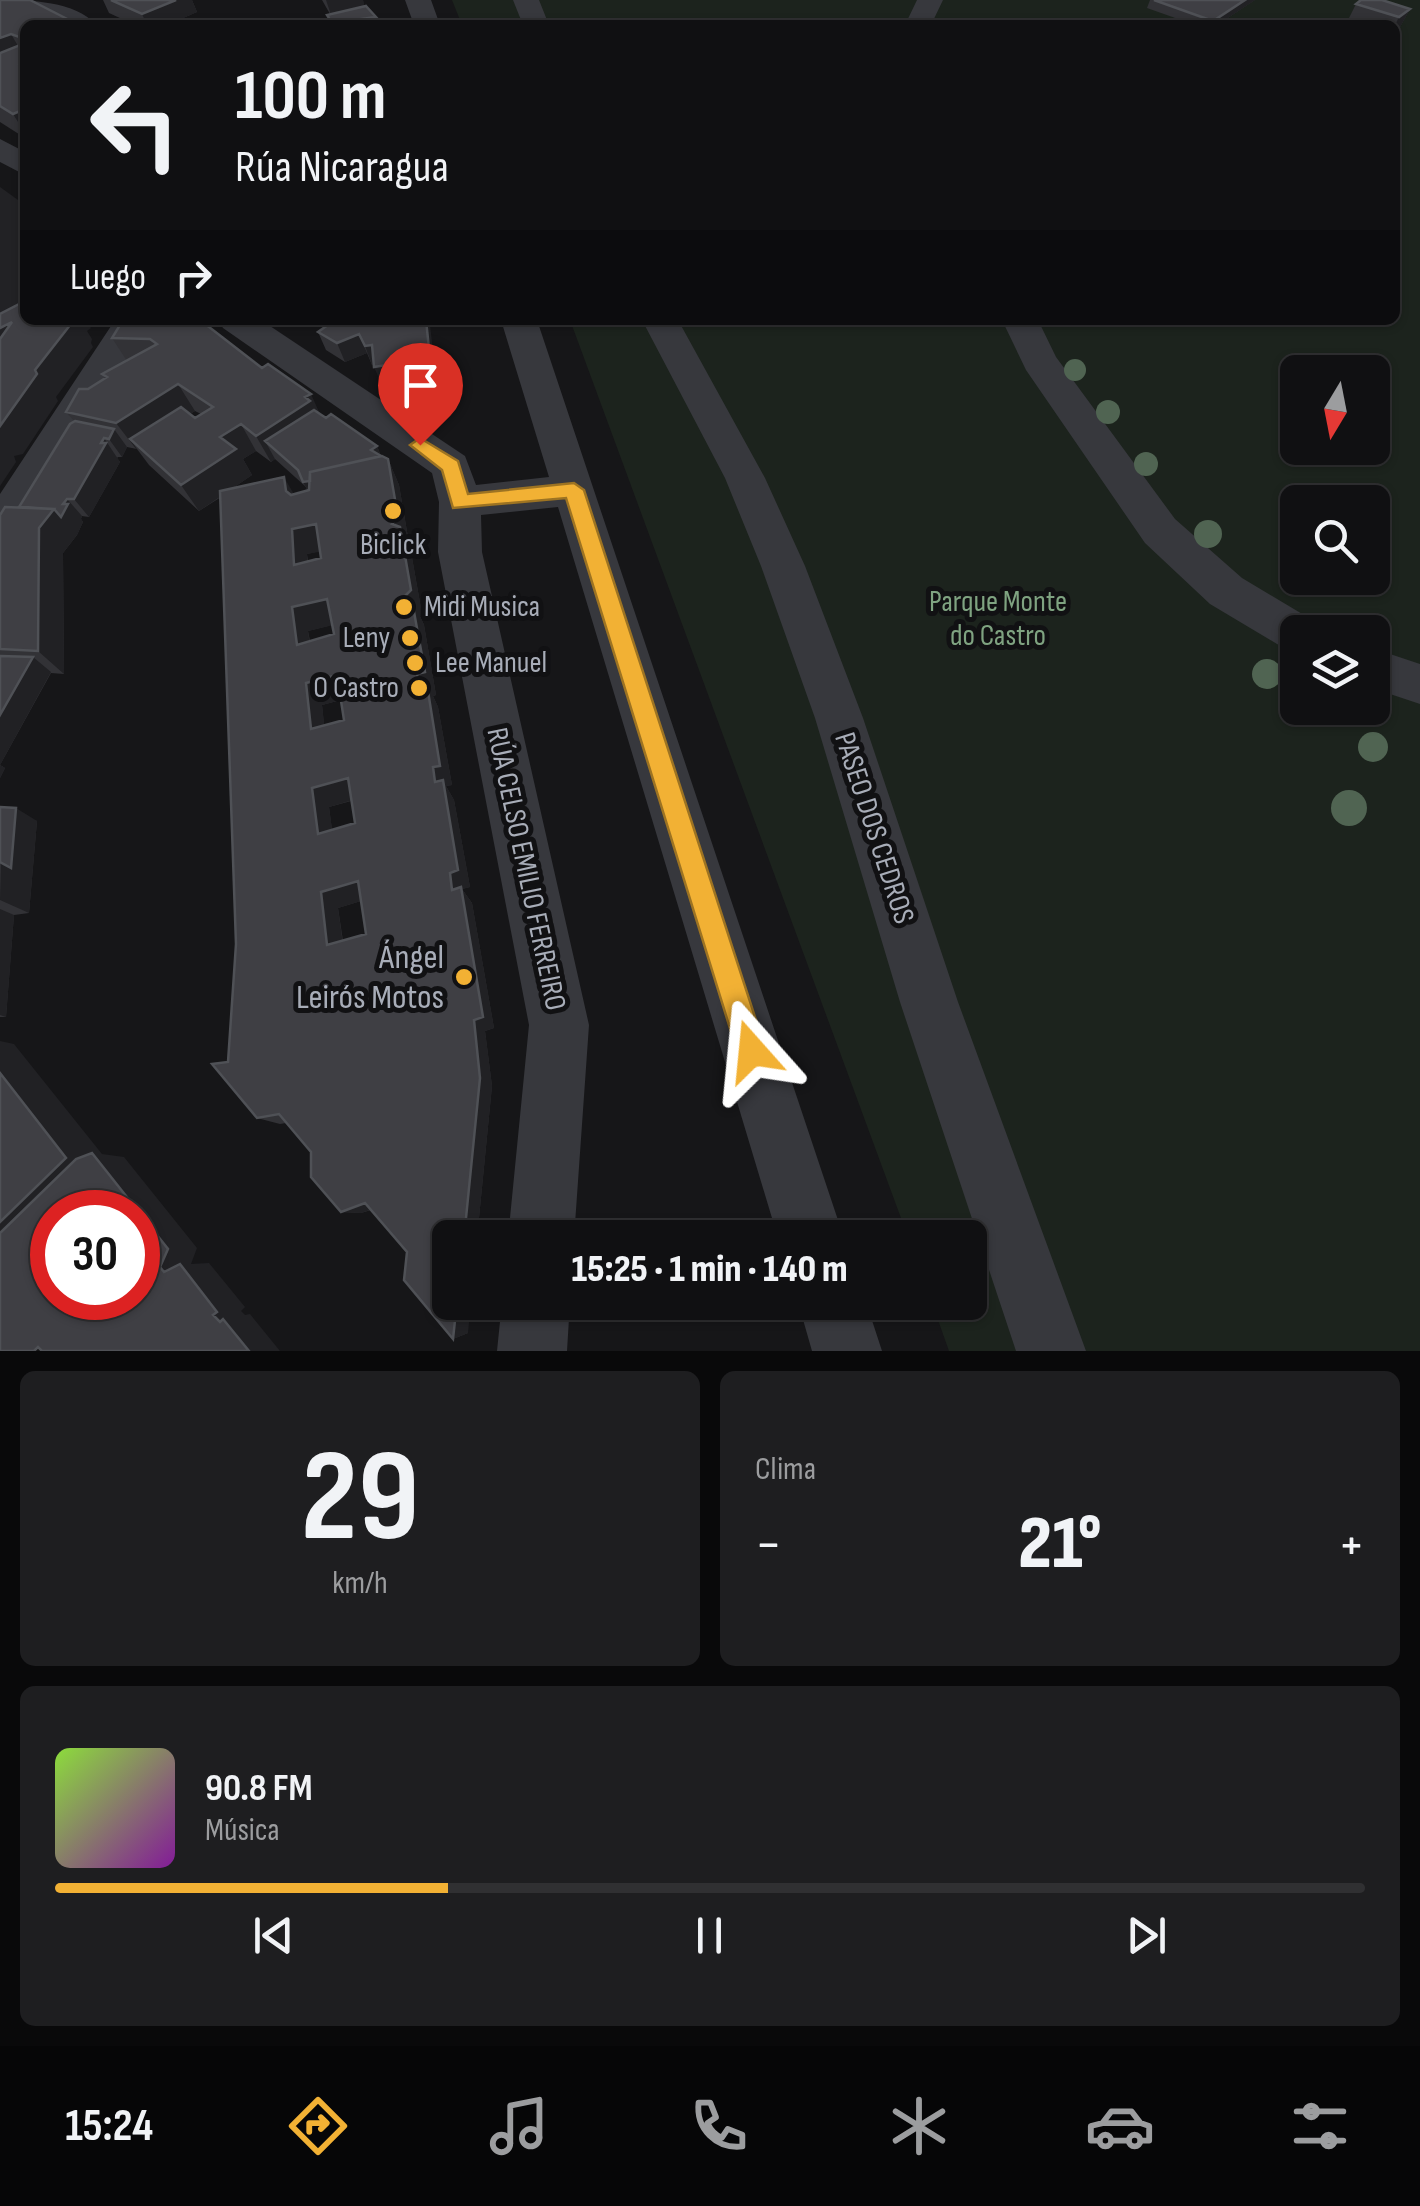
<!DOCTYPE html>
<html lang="es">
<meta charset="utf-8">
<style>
body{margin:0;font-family:"Sofia Sans Condensed",sans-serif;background:#1e1e20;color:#f1f3f6;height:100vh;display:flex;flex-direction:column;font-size:38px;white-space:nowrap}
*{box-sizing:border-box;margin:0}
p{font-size:32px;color:#9c9d9f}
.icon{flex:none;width:55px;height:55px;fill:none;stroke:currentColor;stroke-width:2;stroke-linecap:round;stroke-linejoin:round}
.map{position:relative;height:1351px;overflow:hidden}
.drawer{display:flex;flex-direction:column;gap:20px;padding:20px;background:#09090a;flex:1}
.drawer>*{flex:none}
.banner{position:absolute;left:20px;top:20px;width:1380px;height:305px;border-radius:15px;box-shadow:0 2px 8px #0004,0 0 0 2px #303032;background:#101012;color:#f1f3f6;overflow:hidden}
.needle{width:65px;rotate:190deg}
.fabs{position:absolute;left:1280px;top:355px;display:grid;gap:20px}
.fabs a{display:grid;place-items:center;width:110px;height:110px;border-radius:15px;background:#101012;box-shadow:0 2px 8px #0004,0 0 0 2px #303032;font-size:50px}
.speed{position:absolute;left:30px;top:1190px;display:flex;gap:20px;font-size:50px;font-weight:700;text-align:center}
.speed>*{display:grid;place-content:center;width:130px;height:130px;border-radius:50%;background:#101012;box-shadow:0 2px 8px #0004,0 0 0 2px #303032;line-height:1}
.speed .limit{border:15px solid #d22;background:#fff;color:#111}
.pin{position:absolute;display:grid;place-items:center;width:85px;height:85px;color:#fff;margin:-102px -42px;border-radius:50% 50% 50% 0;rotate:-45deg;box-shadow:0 0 10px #0007}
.pin .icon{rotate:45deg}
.me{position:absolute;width:110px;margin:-55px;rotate:342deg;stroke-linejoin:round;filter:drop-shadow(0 0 8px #0008)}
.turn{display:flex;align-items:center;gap:35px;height:210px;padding:0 50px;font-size:45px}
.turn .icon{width:130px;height:130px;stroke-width:2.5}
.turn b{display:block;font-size:70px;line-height:85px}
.then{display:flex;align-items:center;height:95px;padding:0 50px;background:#0003;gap:20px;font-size:38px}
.big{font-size:75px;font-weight:800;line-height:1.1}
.drawer .widget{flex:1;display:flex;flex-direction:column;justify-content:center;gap:15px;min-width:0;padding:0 35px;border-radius:15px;background:#1e1e20}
.drawer .dial{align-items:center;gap:0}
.dial b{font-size:130px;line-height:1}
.song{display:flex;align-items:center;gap:30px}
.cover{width:120px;height:120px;border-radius:15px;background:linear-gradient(135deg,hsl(90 70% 55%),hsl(290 70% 35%))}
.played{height:10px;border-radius:5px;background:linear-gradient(90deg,#f2b134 30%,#303032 30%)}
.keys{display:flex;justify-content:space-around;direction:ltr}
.heat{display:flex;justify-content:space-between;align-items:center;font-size:55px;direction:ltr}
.drawer .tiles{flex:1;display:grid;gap:20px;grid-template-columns:1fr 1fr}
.widget:last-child{grid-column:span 2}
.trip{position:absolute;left:432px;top:1220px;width:555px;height:100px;border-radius:15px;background:#101012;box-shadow:0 2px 8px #0004,0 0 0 2px #303032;font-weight:800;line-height:100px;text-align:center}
.menu{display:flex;height:160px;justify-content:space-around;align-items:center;background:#060607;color:#9c9d9f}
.menu .icon{width:70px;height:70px}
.menu .on{color:#f2b134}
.menu b{font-size:45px;color:#f1f3f6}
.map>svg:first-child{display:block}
.built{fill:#222225}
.green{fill:#1c231d;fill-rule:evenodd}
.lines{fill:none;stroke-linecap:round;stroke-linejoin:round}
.minor{fill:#37383d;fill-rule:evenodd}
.tree{fill:#506452}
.wall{fill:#323236;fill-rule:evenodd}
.shaded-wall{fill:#212124}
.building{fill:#3f3f44;stroke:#4f5156;stroke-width:2.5;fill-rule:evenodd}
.route{fill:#f2b134;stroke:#9d7322;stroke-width:2.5}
.poi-dot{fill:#f2b134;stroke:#111113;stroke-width:4}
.labels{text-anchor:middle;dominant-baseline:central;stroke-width:10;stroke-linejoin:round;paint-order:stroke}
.poi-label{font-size:30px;fill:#a8adb8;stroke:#111113;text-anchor:start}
.park-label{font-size:30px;fill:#7fa381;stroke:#111113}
.street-label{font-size:30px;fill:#a8adb8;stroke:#111113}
.near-poi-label{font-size:35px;fill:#a8adb8;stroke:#111113;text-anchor:end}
</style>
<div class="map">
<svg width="1420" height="1351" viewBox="0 0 1420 1351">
<rect width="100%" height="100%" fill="#161618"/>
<path class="built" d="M0 187 25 205V320L0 353Z"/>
<path class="green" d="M452 0H1420V1351H949L932 1303 970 1302V1238L908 1237 570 320H1395V25H462ZM1298 372H1372V448H1298ZM1298 502H1372V578H1298ZM1298 632H1372V708H1298Z"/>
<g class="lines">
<path class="minor" d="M0 0C29 0 76 1 96 25H64L0 11Z
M405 0H431L440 25H414Z
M513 0H539L549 25H523Z
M917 0H943L931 25H905Z
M0 139 25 152V175L0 162Z
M115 320H151L15 539 0 544V494Z
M218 320H261L465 456 476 485 549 477 501 320H537L844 1238H778L558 507 481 515 482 552 589 1025 574 1238H508L529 1025 438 552 439 502 432 473 223 328Z
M642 320H678L765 478 805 566 863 718 958 1002 1086 1351H1016L900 1002 815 718 761 566 725 478Z
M1002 320H1038L1056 357 1175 519 1242 578 1314 621 1320 632H1298V653L1282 647 1210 604 1145 543 1026 370Z
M1372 648 1420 664V704L1372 688Z
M502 1302H570L567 1351H497Z
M798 1302H866L882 1351H812Z"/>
</g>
<g class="tree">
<circle cx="1075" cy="370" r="11"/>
<circle cx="1108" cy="412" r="12"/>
<circle cx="1146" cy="464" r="12"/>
<circle cx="1208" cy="534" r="14"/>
<circle cx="1267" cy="674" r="15"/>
<circle cx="1373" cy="747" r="15"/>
<circle cx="1349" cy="808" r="18"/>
</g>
<path class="wall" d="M0 0 25 25V138L0 122Z
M103 0H192L197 12 167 25H135L109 13Z
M322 0H363L364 7 378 25H331L327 15 330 14Z
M1150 0H1255L1217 25H1195L1147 8Z
M1356 4 1410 9 1400 27 1395 25H1357L1347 22Z
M123 320 320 414 377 446 381 456 388 459 399 485 409 543 408 545 411 552 422 614 420 616 424 625 436 695 433 696 438 707 452 785 446 786 454 800 470 887 462 889 472 903 494 1028 485 1031 492 1086 477 1238H450L468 1333 453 1339 407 1252 371 1210 361 1213 341 1212 311 1152 286 1123 280 1124 257 1118 228 1062 236 944 221 497 199 511 149 465 137 449 127 447 122 457H118L117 458 120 462 89 517 82 516 81 519 83 522 77 535 63 553 64 674 51 673 0 765 5 768 0 778V515L19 507 74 421 66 412 88 389 105 378 102 374 127 361 112 338ZM195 411 201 414 195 418 190 414ZM256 451 271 462 275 459 305 486 308 491 294 494 233 488 252 475 243 459ZM320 551 321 558 308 561 307 554ZM332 625 334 634 310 641 308 631ZM341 700 344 720 324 725 322 705ZM351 801 355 823 332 830 329 807ZM361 901 366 934 343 941 338 908Z
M335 320H428L436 377 382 385 374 364 372 365 367 353 345 362 326 350 318 332Z
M0 807 37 821 29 913 14 915 6 1017H0Z"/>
<path class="shaded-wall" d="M176 0H192L197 12 167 25H147L142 14Z
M326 0H363L365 9 331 15Z
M1245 0H1255L1217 25H1212L1213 21Z
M1410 9 1400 27 1395 31V25L1399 17Z
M376 17 378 25H332V23Z
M11 34 25 58 0 65V38Z
M25 109V122L19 118 25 128V133L13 114Z
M71 320H85L91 328 87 331 92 339 91 343 93 347 56 397 58 401 23 454 14 456 16 462 0 486V426L35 370Z
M426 320H428L430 325 436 377 382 385 374 367Z
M12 322 0 367V328Z
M359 334 367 353 345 362 337 343Z
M372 345 379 364 372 365 365 346Z
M178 384 195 411 139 447 130 439 137 449H136L116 423Z
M311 394 323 421 265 441 275 459 271 462 256 436Z
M241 424 256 451 243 459 252 475 199 511 181 485 220 437Z
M114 429 127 447 122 457 109 439Z
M104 438 120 462 89 517 74 499Z
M377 446 384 464 388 459 399 485 409 543 408 545 411 552 422 614 420 616 424 625 436 695 433 696 438 707 452 785 446 786 454 800 470 887 462 889 472 903 494 1028 485 1031 492 1086 477 1238H464L452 890 433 767 431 709 303 482Z
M284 477 299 503 286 491Z
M67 499 82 516 81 519 83 522 77 535 63 553 64 674 38 651 39 528 54 509 63 504Z
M316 524 330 550 307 554 309 589 294 565 292 529Z
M327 599 342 623 308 631 313 668 297 645 292 607Z
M33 657 51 672 0 765 5 768 0 778V715Z
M337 675 352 697 322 705 327 750 311 729 306 683Z
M348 778 363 797 329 807 335 851 318 834 312 788Z
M16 808 37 821 29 913 0 900 1 862Z
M358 881 374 897 338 908 345 959 327 945 321 892Z
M0 909 14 915 6 1017 0 1015Z
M0 1041 14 1044 102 1154 124 1157 197 1248 191 1264 209 1263 245 1307 241 1311 245 1315 250 1314 280 1351H249L164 1272 0 1254Z
M365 1203 384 1205 361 1213 341 1212Z
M457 1302H471L468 1333 453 1339Z"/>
<path class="building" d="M0 0H30L79 25H25V39L11 34 0 38Z
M111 0H176L142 14Z
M1154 0H1245L1213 21Z
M1361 0H1382L1410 9 1399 17 1356 4Z
M366 6 376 17 332 23 327 15Z
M25 43V63L20 65 25 69V109L13 114 0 106V53Z
M25 301V320H74L35 370 37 374 0 426V339L12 322 0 328V314Z
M123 320H200L262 368 268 364 311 394 305 397 310 401 256 436 241 424 220 437 236 449 181 485 130 439 181 407 195 418 213 407 178 384 116 423 66 412 79 389H88L107 377 102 374 157 344 150 339 112 338Z
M335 320H426L430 358 374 367 372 345 365 346 359 334 337 343 318 332Z
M314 410 326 418 331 414 377 446 371 450 381 456 310 472V481L303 482 298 470 265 441Z
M75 421 114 429 109 439 104 438 101 443H106L74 499H67L63 504H68L61 517 54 509 19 507 70 424Z
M382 456 388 459 398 517 392 524 400 527 411 590 404 597 405 602 412 601 425 672 417 674 419 687 427 685 440 766 433 767 435 782 443 780 458 870 450 873 452 890 461 887 483 1017 474 1020 480 1078 464 1238H450V1302H457L453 1339 404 1280 407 1252 365 1203 341 1212 311 1177V1152L279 1114 257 1118 212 1064 228 1062 236 944 220 491 284 477 286 491 291 495 309 490 310 472ZM316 524 321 558 294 565 292 529ZM327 599 334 634 297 645 292 607ZM337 675 344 720 311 729 306 683ZM348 778 355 823 318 834 312 788ZM358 881 366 934 327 945 321 892Z
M5 507 54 509 39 528 38 651 0 649V515Z
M0 656 33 657 0 715Z
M0 807 16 808 11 868 0 862Z
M0 1073 66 1158 0 1222Z
M92 1153 168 1249 160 1267 164 1272 180 1264 217 1312 213 1315 220 1322 223 1319 249 1351H42L38 1347 34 1351H0V1233L76 1159ZM52 1212H138V1298H52Z"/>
<path class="route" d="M420 438 458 461 468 494 574 483 584 490 766 1051 762 1061 752 1065 742 1061 737 1051 566 498 453 508 442 470 410 445Z"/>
<g class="poi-dot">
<circle cx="393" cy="511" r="10"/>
<circle cx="404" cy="607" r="10"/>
<circle cx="410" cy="638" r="10"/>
<circle cx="415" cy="663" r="10"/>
<circle cx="419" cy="688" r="10"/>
<circle cx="464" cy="977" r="10"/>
</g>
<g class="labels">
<g class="poi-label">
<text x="393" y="545" text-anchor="middle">Biclick</text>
<text x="424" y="607">Midi Musica</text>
<text x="390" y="638" text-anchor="end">Leny</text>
<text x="435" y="663">Lee Manuel</text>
<text x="399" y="688" text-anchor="end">O Castro</text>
</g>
<g class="park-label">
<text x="998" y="602">Parque Monte<tspan x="998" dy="34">do Castro</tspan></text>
</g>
<g class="street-label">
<text transform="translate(874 828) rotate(72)">PASEO DOS CEDROS</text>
<text transform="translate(526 869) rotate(78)">RÚA CELSO EMILIO FERREIRO</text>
</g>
<g class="near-poi-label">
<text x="444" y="957">Ángel<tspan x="444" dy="40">Leirós Motos</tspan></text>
</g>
</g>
</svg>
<div class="fabs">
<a><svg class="needle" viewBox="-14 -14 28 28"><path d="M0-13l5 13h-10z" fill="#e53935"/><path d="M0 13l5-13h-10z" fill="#9c9d9f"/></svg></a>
<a><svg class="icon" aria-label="search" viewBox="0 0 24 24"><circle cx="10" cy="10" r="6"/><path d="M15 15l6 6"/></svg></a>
<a><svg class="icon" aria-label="layers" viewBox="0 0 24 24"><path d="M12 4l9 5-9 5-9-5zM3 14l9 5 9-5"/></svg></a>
</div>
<div class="speed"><div class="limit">30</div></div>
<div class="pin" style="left:420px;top:445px;background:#d93025"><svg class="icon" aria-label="arrive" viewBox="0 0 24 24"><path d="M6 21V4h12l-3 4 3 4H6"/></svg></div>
<svg class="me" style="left:752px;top:1051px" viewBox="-20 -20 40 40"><path d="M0-17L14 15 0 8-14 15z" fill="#f2b134" stroke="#fff" stroke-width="4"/></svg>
<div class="trip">15:25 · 1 min · 140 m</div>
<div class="banner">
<div class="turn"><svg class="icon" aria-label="left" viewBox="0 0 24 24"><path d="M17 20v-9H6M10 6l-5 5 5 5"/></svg><div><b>100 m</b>Rúa Nicaragua</div></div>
<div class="then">Luego<svg class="icon" aria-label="right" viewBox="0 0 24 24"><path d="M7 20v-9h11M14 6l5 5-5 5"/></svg></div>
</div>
</div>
<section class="drawer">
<div class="tiles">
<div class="widget dial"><b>29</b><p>km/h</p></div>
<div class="widget"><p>Clima</p>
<div class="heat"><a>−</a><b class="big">21°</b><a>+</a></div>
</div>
<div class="widget">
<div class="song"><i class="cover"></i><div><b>90.8 FM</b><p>Música</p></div></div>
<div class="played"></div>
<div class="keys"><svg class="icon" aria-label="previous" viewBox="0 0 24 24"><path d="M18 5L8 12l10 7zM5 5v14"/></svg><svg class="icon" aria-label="pause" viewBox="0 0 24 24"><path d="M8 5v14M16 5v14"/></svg><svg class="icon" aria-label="next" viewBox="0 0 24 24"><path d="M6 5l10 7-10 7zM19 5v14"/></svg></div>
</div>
</div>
</section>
<nav class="menu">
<b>15:24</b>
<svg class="icon on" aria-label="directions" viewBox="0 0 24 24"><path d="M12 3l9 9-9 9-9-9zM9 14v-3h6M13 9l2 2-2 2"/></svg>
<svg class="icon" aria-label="music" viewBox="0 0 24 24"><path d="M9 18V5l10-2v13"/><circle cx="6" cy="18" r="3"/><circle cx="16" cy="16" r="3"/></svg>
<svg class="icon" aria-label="phone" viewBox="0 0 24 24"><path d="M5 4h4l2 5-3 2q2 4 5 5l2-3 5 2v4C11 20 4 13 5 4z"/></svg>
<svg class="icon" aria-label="climate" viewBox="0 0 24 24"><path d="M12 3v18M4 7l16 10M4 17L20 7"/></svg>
<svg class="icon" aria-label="car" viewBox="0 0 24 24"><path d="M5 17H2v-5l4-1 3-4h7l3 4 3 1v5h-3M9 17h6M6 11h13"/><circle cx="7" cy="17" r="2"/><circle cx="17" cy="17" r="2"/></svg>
<svg class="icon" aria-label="filters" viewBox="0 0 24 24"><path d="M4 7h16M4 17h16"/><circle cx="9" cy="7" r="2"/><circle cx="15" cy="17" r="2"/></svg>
</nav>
